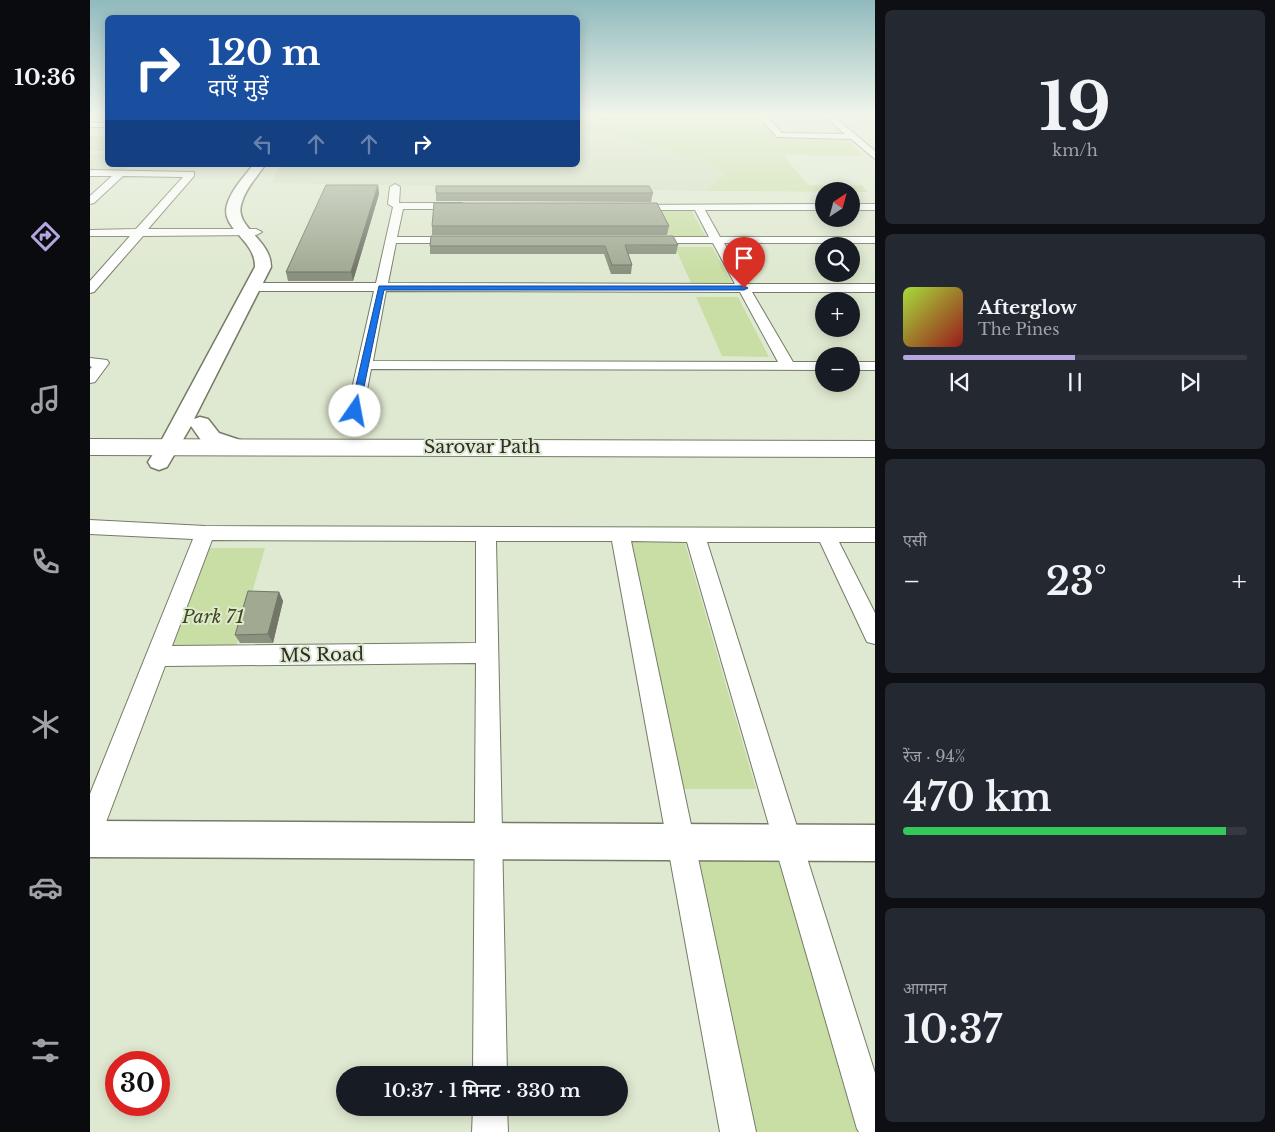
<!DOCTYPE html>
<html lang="hi">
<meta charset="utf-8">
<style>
body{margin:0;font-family:"Libre Baskerville","Noto Sans Devanagari",serif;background:#242831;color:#f1f3f6;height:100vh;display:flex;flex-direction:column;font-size:19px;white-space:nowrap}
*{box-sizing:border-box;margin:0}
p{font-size:16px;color:#9ea1a6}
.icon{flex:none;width:28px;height:28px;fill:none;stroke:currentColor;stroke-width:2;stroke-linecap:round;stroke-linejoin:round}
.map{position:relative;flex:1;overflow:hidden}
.drawer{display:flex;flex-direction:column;gap:10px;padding:10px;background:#0d0f14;width:400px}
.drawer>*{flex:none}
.hud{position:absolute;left:15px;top:15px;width:475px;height:152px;border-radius:8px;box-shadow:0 2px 12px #0003;background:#1a4fa0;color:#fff;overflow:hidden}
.needle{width:32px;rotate:36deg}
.controls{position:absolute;left:725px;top:182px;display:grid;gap:10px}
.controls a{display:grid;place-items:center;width:45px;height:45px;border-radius:50%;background:#171b24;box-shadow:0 2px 12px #0003;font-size:25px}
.speed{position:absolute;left:15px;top:1051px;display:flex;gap:10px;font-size:25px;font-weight:700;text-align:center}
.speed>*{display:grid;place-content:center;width:65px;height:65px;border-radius:50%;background:#171b24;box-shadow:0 2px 12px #0003;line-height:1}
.speed .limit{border:8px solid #d22;background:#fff;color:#111}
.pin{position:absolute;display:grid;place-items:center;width:42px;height:42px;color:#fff;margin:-51px -21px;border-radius:50% 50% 50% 0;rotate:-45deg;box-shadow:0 0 5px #0007}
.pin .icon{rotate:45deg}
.me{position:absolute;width:55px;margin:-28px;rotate:12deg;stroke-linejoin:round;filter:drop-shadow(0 0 4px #0008)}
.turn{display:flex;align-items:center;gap:18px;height:105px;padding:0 20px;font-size:22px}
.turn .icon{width:65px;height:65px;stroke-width:2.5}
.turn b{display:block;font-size:35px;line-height:42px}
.lanes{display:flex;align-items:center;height:48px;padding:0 20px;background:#0003;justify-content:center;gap:25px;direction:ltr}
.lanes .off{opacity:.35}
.big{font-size:38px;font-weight:600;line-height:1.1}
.drawer .widget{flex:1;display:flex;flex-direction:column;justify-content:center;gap:8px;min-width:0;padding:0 18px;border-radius:8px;background:#242831}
.drawer .dial{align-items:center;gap:0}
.dial b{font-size:65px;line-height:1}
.song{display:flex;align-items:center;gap:15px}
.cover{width:60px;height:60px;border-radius:8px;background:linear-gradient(135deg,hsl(80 70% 55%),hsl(0 70% 35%))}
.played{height:5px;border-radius:2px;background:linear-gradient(90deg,#b5a6df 50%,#363941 50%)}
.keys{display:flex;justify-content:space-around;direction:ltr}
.heat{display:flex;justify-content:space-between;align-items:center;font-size:28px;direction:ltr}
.charge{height:8px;border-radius:4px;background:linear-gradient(90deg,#34c759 94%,#363941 0)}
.trip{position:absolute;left:246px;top:1066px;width:292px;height:50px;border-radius:25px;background:#171b24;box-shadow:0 2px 12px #0003;font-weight:600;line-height:50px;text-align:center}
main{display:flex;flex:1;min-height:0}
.dock{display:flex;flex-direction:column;width:90px;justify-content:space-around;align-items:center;background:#090b0e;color:#9ea1a6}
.dock .icon{width:35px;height:35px}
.dock .on{color:#b5a6df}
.dock b{font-size:22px;color:#f1f3f6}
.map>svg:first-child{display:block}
.built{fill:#d2ddbf}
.green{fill:#c9dea5}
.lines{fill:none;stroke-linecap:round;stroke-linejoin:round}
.minor-casing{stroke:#747c67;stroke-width:2}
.tertiary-casing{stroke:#747c67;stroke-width:3}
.secondary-casing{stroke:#747c67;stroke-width:2}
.minor{fill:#fff;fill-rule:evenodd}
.tertiary{fill:#fff;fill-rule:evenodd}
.secondary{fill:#fff;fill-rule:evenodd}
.wall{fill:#8a917e}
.shaded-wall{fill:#717667}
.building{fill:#a1a993;stroke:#717667}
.route{fill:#1a73e8;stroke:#114b97}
.labels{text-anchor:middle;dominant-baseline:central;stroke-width:4;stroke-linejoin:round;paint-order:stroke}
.street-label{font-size:18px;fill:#2a2d24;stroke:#dfe8d0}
.park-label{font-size:18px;font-style:italic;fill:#3b4a18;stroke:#dfe8d0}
</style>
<main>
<nav class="dock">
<b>10:36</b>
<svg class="icon on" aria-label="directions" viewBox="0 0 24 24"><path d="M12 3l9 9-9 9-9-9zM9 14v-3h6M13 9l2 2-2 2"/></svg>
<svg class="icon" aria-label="music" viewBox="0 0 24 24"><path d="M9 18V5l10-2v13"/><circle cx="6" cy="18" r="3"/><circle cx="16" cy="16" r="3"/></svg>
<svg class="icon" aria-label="phone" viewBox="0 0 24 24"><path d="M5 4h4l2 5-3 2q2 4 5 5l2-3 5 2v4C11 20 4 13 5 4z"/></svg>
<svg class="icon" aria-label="climate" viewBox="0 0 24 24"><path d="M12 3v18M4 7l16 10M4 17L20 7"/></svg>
<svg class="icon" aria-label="car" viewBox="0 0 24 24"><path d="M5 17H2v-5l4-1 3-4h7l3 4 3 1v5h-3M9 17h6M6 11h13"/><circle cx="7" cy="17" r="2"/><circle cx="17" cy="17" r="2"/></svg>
<svg class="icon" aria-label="filters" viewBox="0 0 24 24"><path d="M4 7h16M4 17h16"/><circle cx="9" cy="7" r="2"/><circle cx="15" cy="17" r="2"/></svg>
</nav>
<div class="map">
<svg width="785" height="1132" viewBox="0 0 785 1132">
<rect width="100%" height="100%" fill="#dfe8d0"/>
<path class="built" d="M488 126 620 163 634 174 617 191 180 183 191 165H488Z
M0 154H17L18 165H39L32 172H0Z"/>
<path class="green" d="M488 113H514L519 122H488Z
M488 123 677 125 687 137H754L774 156 693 155 718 185H772L778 192 617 191 634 174 620 163 488 126Z
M0 136H17V151H0Z
M567 210H601L616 237H579Z
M585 247H622L643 285H602Z
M606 297H648L679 357 632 356Z
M536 540H594L666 789H589Z
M117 548H175L146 647H80Z
M604 846H686L767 1132H663Z"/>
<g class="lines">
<defs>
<path id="minor" d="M674 113 692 133 755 134 731 113H740L785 151V159L761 139 687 137 670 118H517L513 116 517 114Z
M0 123H18V127H0Z
M0 170 104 172V176L58 229H166L172 232 166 235 53 236 4 292 0 293V281L40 236H0V230L46 229 93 177 33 176 4 203 0 204V196L22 176H0Z
M305 184 310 187 309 203H372L377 206 372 209H313L307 237H368L374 240 368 243H306L298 283 645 284 623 243H560L554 240 560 237H619L605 210H543L538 207 539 205 734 204V210H615L630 237H785V243H634L658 284H785V292H662L703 362H734V370L281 369 273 411 271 414H259L257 411 284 291H161L155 287 161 283H286L303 207 298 204 300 187ZM296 291 650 292 688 362 283 361Z
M761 204H785V210H761Z
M0 358 17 360 19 363 5 382 0 383V369L2 367 0 366Z
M761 362H785V370H761Z
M0 520 115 526 785 528V542H749L785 613V644L777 642 730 542H617L785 1073V1132H769L767 1129 597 542 541 541 666 1132H630L522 541H406L417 1075H383L386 663 75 666 10 838 0 842V794L103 539 0 534ZM122 540 386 541V643L82 646Z
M383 1108H417L418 1132H382Z"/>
<path id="tertiary" d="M163 165H175C167 177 156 188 152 202 142 227 181 238 181 267L104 419 110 417 118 419 129 433 153 441 156 446 153 451 145 453 113 443 101 426 77 467 69 470 61 467 58 462 69 445 165 267C166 240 130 229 137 205 141 190 154 177 163 165Z
M0 821 785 825V861L0 857Z"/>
<path id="secondary" d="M0 439 785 441V457L0 455Z"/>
</defs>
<use href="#minor" class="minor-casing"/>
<use href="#tertiary" class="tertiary-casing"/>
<use href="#secondary" class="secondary-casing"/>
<use href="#minor" class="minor"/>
<use href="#tertiary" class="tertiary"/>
<use href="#secondary" class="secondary"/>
</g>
<path class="wall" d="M288 185 289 194 263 281H198L196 272Z
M346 193H563L561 202 346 201Z
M342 226H579L577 235H342Z
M588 245 586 254H538L542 265 541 274H521L514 254H340V246Z
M189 592 193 601 183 643H150L145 635Z"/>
<path class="shaded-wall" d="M288 185 289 194 263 281 261 272Z
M189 592 193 601 183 643 178 634Z"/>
<path class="building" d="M236 185H288L261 272H196Z
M346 186H559L563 193H346Z
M344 203H567L579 226H342Z
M341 236H583L588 245H535L542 265H522L515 246H340Z
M158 591 189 592 178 634 145 635Z"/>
<linearGradient id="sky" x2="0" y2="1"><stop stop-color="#90babe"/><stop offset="0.42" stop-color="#f1f5ea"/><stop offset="1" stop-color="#f1f5ea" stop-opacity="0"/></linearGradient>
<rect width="785" height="272" fill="url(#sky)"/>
<path class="route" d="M289 286H654L658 288 654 290H294L269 411 265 414 260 411Z"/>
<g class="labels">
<g class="street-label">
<text x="392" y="447">Sarovar Path</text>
<text transform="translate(232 655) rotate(-1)">MS Road</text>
</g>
<g class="park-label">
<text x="123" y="617">Park 71</text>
</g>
</g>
</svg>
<div class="controls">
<a><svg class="needle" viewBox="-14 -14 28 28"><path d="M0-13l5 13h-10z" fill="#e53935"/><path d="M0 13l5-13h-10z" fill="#9ea1a6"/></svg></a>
<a><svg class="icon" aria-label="search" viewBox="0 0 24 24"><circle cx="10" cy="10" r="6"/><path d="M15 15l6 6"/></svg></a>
<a>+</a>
<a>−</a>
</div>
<div class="speed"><div class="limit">30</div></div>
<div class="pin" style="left:654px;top:288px;background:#d93025"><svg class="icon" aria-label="arrive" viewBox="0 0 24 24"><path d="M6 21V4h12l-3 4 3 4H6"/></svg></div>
<svg class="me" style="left:265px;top:411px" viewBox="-20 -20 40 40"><circle r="19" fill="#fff"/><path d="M0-13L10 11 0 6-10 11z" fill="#1a73e8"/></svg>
<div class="trip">10:37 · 1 मिनट · 330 m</div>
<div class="hud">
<div class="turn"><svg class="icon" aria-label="right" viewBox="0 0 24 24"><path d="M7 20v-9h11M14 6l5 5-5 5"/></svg><div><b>120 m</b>दाएँ मुड़ें</div></div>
<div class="lanes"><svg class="icon off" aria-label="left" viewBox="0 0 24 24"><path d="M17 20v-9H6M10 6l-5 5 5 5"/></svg><svg class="icon off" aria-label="ahead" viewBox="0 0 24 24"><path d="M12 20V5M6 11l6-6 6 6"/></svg><svg class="icon off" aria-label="ahead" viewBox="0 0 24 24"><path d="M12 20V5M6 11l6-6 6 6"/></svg><svg class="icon" aria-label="right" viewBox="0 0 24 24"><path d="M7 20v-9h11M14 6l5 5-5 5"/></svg></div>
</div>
</div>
<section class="drawer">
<div class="widget dial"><b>19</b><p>km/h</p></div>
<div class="widget">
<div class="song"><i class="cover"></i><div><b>Afterglow</b><p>The Pines</p></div></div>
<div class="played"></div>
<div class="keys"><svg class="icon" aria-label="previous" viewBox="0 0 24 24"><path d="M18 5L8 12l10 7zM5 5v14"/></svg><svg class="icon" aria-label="pause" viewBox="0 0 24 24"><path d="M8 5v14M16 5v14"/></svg><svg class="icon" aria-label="next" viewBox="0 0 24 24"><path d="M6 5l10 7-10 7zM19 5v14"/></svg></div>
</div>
<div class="widget"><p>एसी</p>
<div class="heat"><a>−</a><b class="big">23°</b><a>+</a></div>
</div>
<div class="widget"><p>रेंज · 94%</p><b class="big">470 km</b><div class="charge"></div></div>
<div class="widget"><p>आगमन</p><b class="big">10:37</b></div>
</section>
</main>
